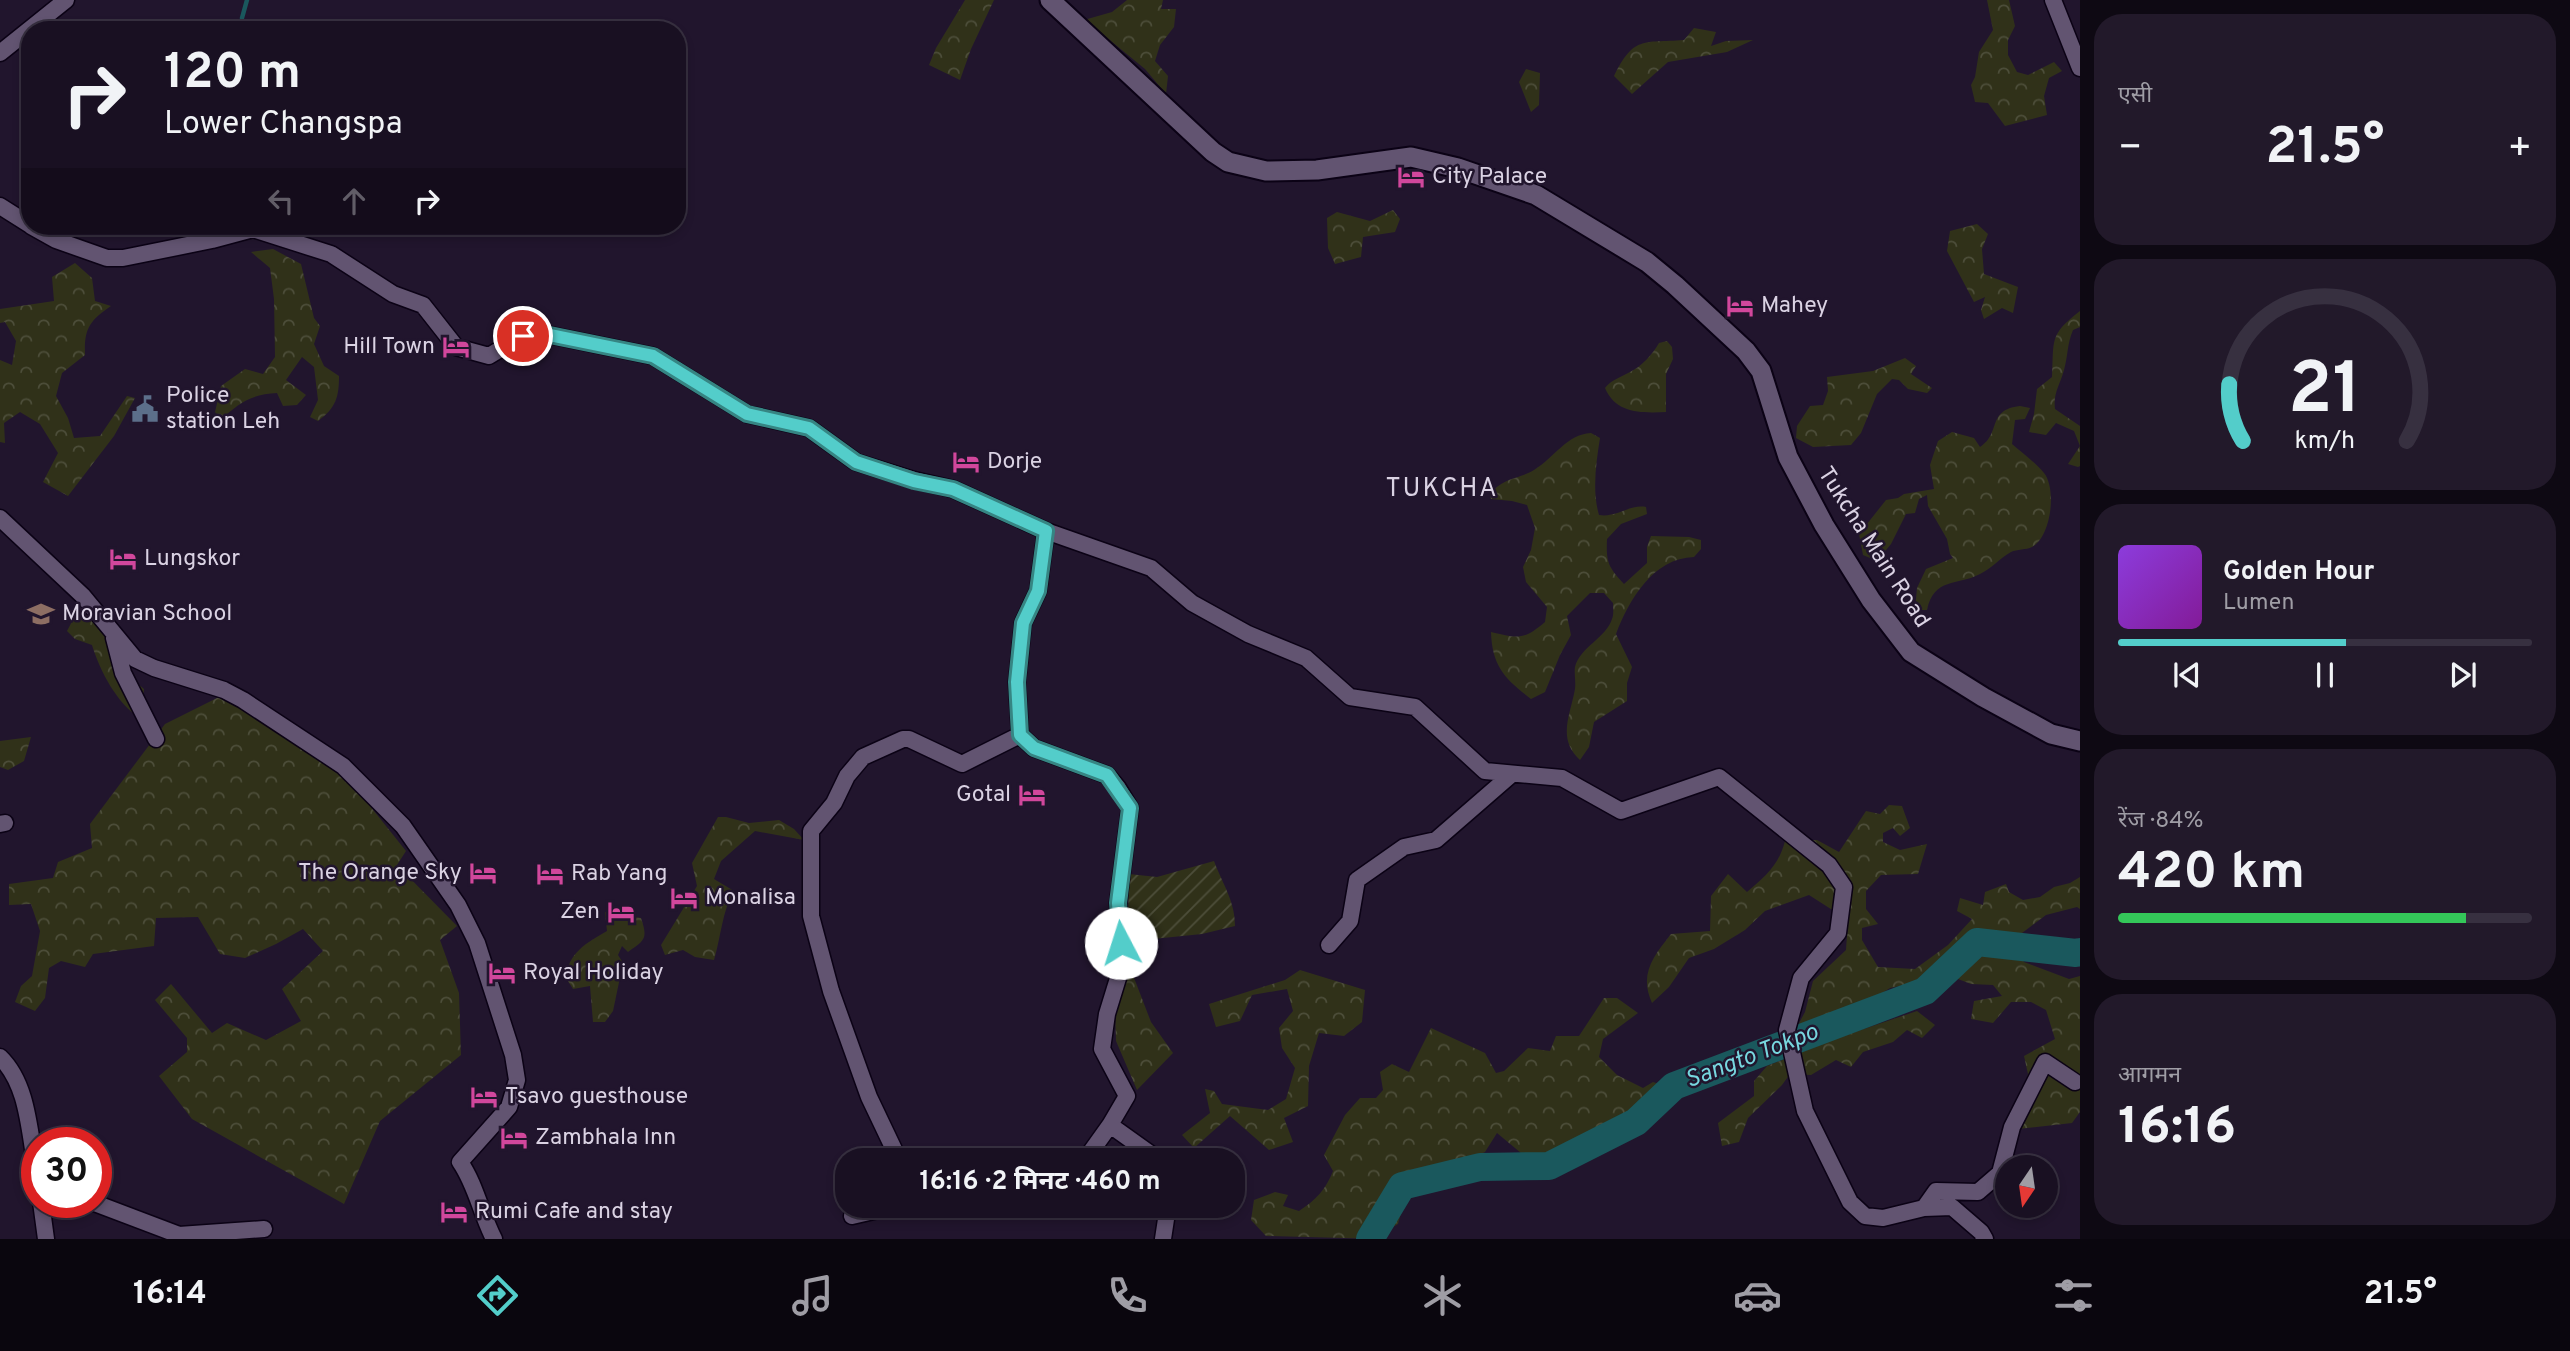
<!DOCTYPE html>
<html lang="hi">
<meta charset="utf-8">
<style>
body{margin:0;font-family:Overpass,"Noto Sans Devanagari",sans-serif;background:#22192a;color:#f1f3f6;height:100vh;display:flex;flex-direction:column;font-size:26px;white-space:nowrap}
*{box-sizing:border-box;margin:0}
p{font-size:23px;color:#9f9da5}
.icon{flex:none;width:38px;height:38px;fill:none;stroke:currentColor;stroke-width:2;stroke-linecap:round;stroke-linejoin:round}
.map{position:relative;flex:1;overflow:hidden}
.details{display:flex;flex-direction:column;gap:14px;padding:14px;background:#0e0913;width:490px}
.details>*{flex:none}
.banner{position:absolute;left:21px;top:21px;width:665px;height:214px;border-radius:28px;box-shadow:0 4px 10px #0003,0 0 0 2px #373040;background:#191022;color:#f1f3f6;overflow:hidden}
.needle{width:46px;rotate:193deg}
.fabs{position:absolute;left:1995px;top:1155px;display:grid;gap:14px}
.fabs a{display:grid;place-items:center;width:63px;height:63px;border-radius:50%;background:#191022;box-shadow:0 4px 10px #0003,0 0 0 2px #373040;font-size:35px}
.speed{position:absolute;left:21px;top:1127px;display:flex;gap:14px;font-size:35px;font-weight:700;text-align:center}
.speed>*{display:grid;place-content:center;width:91px;height:91px;border-radius:50%;background:#191022;box-shadow:0 4px 10px #0003,0 0 0 2px #373040;line-height:1}
.speed .limit{border:10px solid #d22;background:#fff;color:#111}
.pin{position:absolute;display:grid;place-items:center;width:60px;height:60px;color:#fff;margin:-30px;border:4px solid #fff;border-radius:50%;box-shadow:0 2px 7px #0007}
.me{position:absolute;width:77px;margin:-38px;rotate:355deg;stroke-linejoin:round;filter:drop-shadow(0 0 5px #0008)}
.turn{display:flex;align-items:center;gap:24px;height:147px;padding:0 28px;font-size:32px}
.turn .icon{width:91px;height:91px;stroke-width:2.5}
.turn b{display:block;font-size:49px;line-height:60px}
.lanes{display:flex;align-items:center;height:66px;padding:0 28px;background:#0003;justify-content:center;gap:35px;direction:ltr}
.lanes .off{opacity:.35}
.big{font-size:52px;font-weight:700;line-height:1.1}
.details .card{flex:1;display:flex;flex-direction:column;justify-content:center;gap:10px;min-width:0;padding:0 24px;border-radius:28px;background:#22192a}
.details .dial{align-items:center;gap:0}
.dial svg{height:182px;overflow:visible;fill:none;stroke:#373040;stroke-width:7;stroke-linecap:round;text-anchor:middle}
.dial text{fill:#f1f3f6;stroke:none}
.song{display:flex;align-items:center;gap:21px}
.cover{width:84px;height:84px;border-radius:10px;background:linear-gradient(135deg,hsl(270 70% 55%),hsl(290 70% 35%))}
.played{height:7px;border-radius:4px;background:linear-gradient(90deg,#53cdca 55%,#373040 55%)}
.keys{display:flex;justify-content:space-around;direction:ltr}
.heat{display:flex;justify-content:space-between;align-items:center;font-size:38px;direction:ltr}
.charge{height:10px;border-radius:5px;background:linear-gradient(90deg,#34c759 84%,#373040 0)}
.trip{position:absolute;left:835px;top:1148px;width:410px;height:70px;border-radius:28px;background:#191022;box-shadow:0 4px 10px #0003,0 0 0 2px #373040;font-weight:700;line-height:70px;text-align:center}
.menu{display:flex;height:112px;justify-content:space-around;align-items:center;background:#0a060e;color:#9f9da5}
.menu .icon{width:49px;height:49px}
.menu .selected{color:#53cdca}
.menu b{font-size:32px;color:#f1f3f6}
main{display:flex;flex:1;min-height:0}
.map>svg:first-child{display:block}
.forest{fill:url(#forest-crowns)}
.garden{fill:url(#garden-furrows)}
.lines{fill:none;stroke-linecap:round;stroke-linejoin:round}
.stream{stroke:#1a585d;stroke-width:4.5}
.river{stroke:#1a585d;stroke-width:28}
.minor-casing{stroke:#0b0215;stroke-width:19}
.tertiary-casing{stroke:#0b0215;stroke-width:23}
.minor{stroke:#625471;stroke-width:16}
.tertiary{stroke:#625471;stroke-width:19}
.route-casing{stroke:#368583;stroke-width:18}
.route{stroke:#53cdca;stroke-width:12}
.labels{text-anchor:middle;dominant-baseline:central;stroke-width:5;stroke-linejoin:round;paint-order:stroke}
.poi-label{font-size:23px;fill:#dad2e3;stroke:#21152d;text-anchor:start}
.street-label{font-size:23px;fill:#dad2e3;stroke:#21152d}
.water-label{font-size:24px;font-style:italic;fill:#77d7df;stroke:#21152d}
.quarter-label{font-size:26px;letter-spacing:2px;fill:#dad2e3;stroke:#21152d}
</style>
<main>
<div class="map">
<svg width="2080" height="1239" viewBox="0 0 2080 1239">
<defs>
<pattern id="forest-crowns" width="20" height="18" patternUnits="userSpaceOnUse" patternTransform="scale(1.75)"><rect width="20" height="18" fill="#303119"/><path d="M2 6a3 3 0 1 1 6 0M12 15a3 3 0 1 1 6 0" fill="none" stroke="#4d4e3a"/></pattern>
<pattern id="garden-furrows" width="10" height="10" patternUnits="userSpaceOnUse" patternTransform="scale(1.75)"><rect width="10" height="10" fill="#303119"/><path d="M-1 1l2-2M0 10L10 0M9 11l2-2" fill="none" stroke="#4d4e3a"/></pattern>
</defs>
<rect width="100%" height="100%" fill="#21152d"/>
<path class="forest" d="M965 0H994L971 49 960 80 929 65 936 48Z
M1127 0H1163L1161 9H1176L1174 27 1160 45 1155 61 1168 76 1166 94 1145 69 1095 28 1086 25 1084 20 1112 12Z
M1987 0H2009L2015 26 2008 40V55L2017 72 2028 75 2054 62 2062 71 2049 78 2044 96 2047 115 2005 126 1988 103 1975 102 1971 85 1975 77 1979 52 1993 30Z
M1694 28 1716 32 1711 46 1726 41 1753 40 1727 52 1668 62 1632 94 1614 76C1634 36 1642 43 1684 40Z
M1526 69 1540 73 1539 105 1531 112 1519 82Z
M1393 210 1400 219 1395 232 1363 237 1361 257 1335 264 1328 248 1327 218 1337 212 1370 221Z
M1977 224 1988 234 1982 249 1984 274 2018 287 2013 313 2002 308 1984 319 1981 310 1985 297 1974 302 1947 251 1950 231Z
M273 249 301 264 314 318 320 326 314 344 324 366 339 376C339 397 336 408 318 421L310 417 318 400 314 367 302 357 286 380 306 395 297 405 283 406 277 393C252 394 238 403 221 420L215 412 221 386 245 369 263 374 275 357 274 299 270 268 251 252Z
M75 263 92 278 95 301 111 306C89 321 84 329 85 355L62 373 56 396 68 418 74 438 100 436 127 396 135 398 114 436 68 496 43 482 58 453 40 424 20 412 4 423 5 443 0 442V360L12 365 16 341 5 322 0 323V309L54 301 52 277Z
M2080 311V327L2073 330C2067 344 2068 356 2064 370 2060 385 2053 393 2055 409L2080 426V466L2078 467 2068 464 2080 446 2074 431 2056 423 2046 435 2029 432 2034 414 2037 389 2052 377C2054 339 2049 335 2080 311Z
M1667 341 1672 347 1673 359 1666 374V412C1642 413 1616 414 1605 388 1611 380 1621 377 1630 372 1642 366 1652 355 1659 343Z
M1905 358 1916 366 1911 374 1932 388 1927 393 1908 389 1899 380 1892 379 1877 394 1861 433 1851 445 1813 447 1796 438 1797 426 1810 406 1823 405 1828 391 1827 377 1873 371Z
M2020 406 2030 408 2025 419 2015 420 2012 444C2022 453 2035 462 2044 473 2057 489 2051 537 2032 547 2026 550 2017 549 2011 552 2000 558 1991 569 1980 574 1957 586 1934 577 1927 610H1915L1917 588 1926 569 1953 558 1950 554 1947 539 1928 506 1927 495 1919 499 1915 513 1906 514 1891 544 1877 561 1863 555 1859 534 1886 500 1898 498 1904 494 1934 489 1930 465 1938 441 1952 432 1974 438 1980 447C2002 433 1986 410 2020 406Z
M1591 433 1600 438C1596 463 1592 491 1599 515 1616 518 1630 504 1646 507L1647 514 1621 524 1607 539C1606 562 1608 567 1624 584L1647 563V547L1651 536 1689 537 1701 540V549L1694 557C1653 558 1629 600 1616 634L1632 667 1627 683V701L1594 722 1589 747 1580 760C1557 739 1570 716 1575 689 1576 681 1574 673 1575 667 1580 647 1606 638 1612 619 1614 615 1613 607 1613 603L1604 593H1590L1567 616 1571 635 1560 655 1545 692 1531 699C1505 679 1492 666 1491 632 1517 638 1523 641 1545 622L1547 607 1526 582 1523 567 1531 550 1535 528 1527 505 1512 501 1491 499 1490 494C1504 477 1517 480 1534 470 1554 458 1567 434 1591 433Z
M82 608 97 616 129 664 127 675 144 689 141 719C117 704 100 671 92 645L75 639 67 631 77 612Z
M221 696 346 776 406 851 397 865 457 926 440 940 459 993 461 1055 380 1121 344 1204 192 1119 159 1076 187 1052V1038L155 1000 171 984 212 1033 227 1023 266 1040 301 1021 282 989 323 951 303 929 276 944 245 958 220 954 198 917 156 918 154 946 93 954 85 967 61 961 49 968 45 998 35 1011 15 1002 21 986 32 976 40 931 31 904 9 905V884L53 878 58 862 92 848 90 824 165 724Z
M31 737 24 761 8 770 0 767V741Z
M1889 805 1902 806 1910 828 1900 836 1893 828 1883 833V842L1900 850 1927 844 1918 874 1881 875 1866 891V909L1878 924 1862 928V940L1878 967 1915 969 1948 945 1972 919 1957 911 1960 898 1983 905 1985 892 2006 884 2009 892 2023 900 2040 897 2054 887 2070 883 2080 877V909L2077 907 2046 915 2018 936 2019 954 2024 962 2069 979 2080 976V1112L2072 1123 2018 1129 2017 1114 2028 1074 2024 1056 2055 1039 2046 1010 2031 1002H2011L1993 1023 1971 1019 1974 1001 2002 996 1993 985 1971 984 1937 971 1919 982 1890 988 1871 1000 1846 1010 1798 1025 1805 1012 1813 981 1846 950 1848 920 1809 895 1765 911 1745 930 1714 949 1689 958 1669 987 1652 1003C1639 974 1653 957 1671 934L1710 931 1711 896 1728 874 1747 892C1765 877 1779 865 1785 841L1817 840 1839 852 1866 811 1880 814Z
M718 817H726L749 823 779 820 794 829 804 840 755 831 721 861 714 879 734 891C722 911 721 937 714 960L695 957 683 950 665 955 661 945 697 886 692 863Z
M605 912 641 918C648 939 645 940 628 952L622 946 618 955 623 963 613 1011 605 1022H593L590 986 573 989 566 978C568 953 586 943 607 931Z
M1131 970 1151 1022 1173 1053 1137 1090 1116 1041 1115 1010Z
M1300 970 1365 990 1362 1022 1344 1036 1319 1033 1309 1066 1308 1106 1284 1118 1293 1142 1269 1150 1230 1116 1194 1148 1182 1135 1210 1113 1205 1089 1214 1091 1222 1104 1268 1110 1286 1099 1295 1068 1282 1048 1279 1028 1293 1011 1287 989 1252 995 1240 1021 1216 1027 1209 1004 1285 980Z
M1604 998H1617L1638 1013 1603 1039 1599 1057 1617 1075 1643 1088 1653 1082 1659 1084 1636 1114 1612 1129 1555 1157 1521 1153 1497 1133 1485 1152 1463 1163 1414 1171 1392 1181 1405 1198 1398 1224 1383 1233 1380 1239 1266 1236 1251 1220 1254 1200 1275 1192 1288 1195 1283 1206 1299 1211C1316 1200 1326 1189 1333 1171L1324 1155 1345 1115 1360 1098H1376L1383 1090 1380 1072 1392 1064 1409 1072 1431 1028 1485 1053 1496 1073 1504 1071 1528 1048 1550 1051 1556 1036H1579Z
M1917 1011 1935 1025 1922 1038 1907 1030 1893 1042 1863 1052 1851 1067 1836 1060 1811 1075 1790 1074 1782 1085 1748 1118 1739 1142 1722 1146 1718 1123 1754 1096V1081L1767 1066 1840 1037Z"/>
<path class="garden" d="M1214 861C1223 885 1235 901 1235 926L1202 934 1153 939 1132 959 1128 920 1129 874 1157 877Z"/>
<g class="lines">
<path class="stream" d="M242 18 247 0"/>
<path class="river" d="M1370 1239 1402 1186 1480 1167 1549 1166 1636 1122 1674 1086 1925 991 1977 942 2076 953 2080 952"/>
<defs>
<path id="minor" d="M2053 0 2080 68
M0 53 66 0
M0 206 30 225
M31 226 56 240 107 258H123L212 240 253 229 331 254 393 294 423 305 456 347 489 356 530 331 653 356 747 414 809 428 856 462 914 480 953 489 1046 531 1151 568 1192 603 1248 634 1306 658 1350 697 1415 707 1485 771 1562 778 1621 811 1719 777 1829 865 1844 887 1838 933 1801 978 1787 1030 1805 1111 1850 1202 1865 1216 1883 1218 1924 1208 1952 1207 1981 1232 1985 1239
M0 518 83 596 135 659 154 668 224 690 243 700 343 766 403 826 458 905 477 943 513 1055 517 1080 509 1107 460 1162C476 1185 481 1214 494 1239
M1046 531 1038 591 1023 623 1017 682 1020 735 1034 748 1107 775 1118 788 1130 808 1118 903 1123 962 1107 1014 1102 1049 1127 1096 1110 1125 1085 1160
M114 638 123 673 156 739
M0 824 5 823
M1329 945 1350 921 1357 880 1404 847 1436 840 1512 774
M0 1057C29 1085 29 1134 37 1173
M1110 1125 1159 1160
M899 1160 869 1097 831 991 811 916V831L834 803 847 776 863 757 903 739H909L962 764 1020 735
M41 1202 46 1239
M92 1202 179 1235 264 1229
M1924 1208 1936 1191 1978 1192 2000 1173 2012 1127 2045 1062 2075 1082
M852 1216 878 1210 883 1206
M1163 1239 1168 1206"/>
<path id="tertiary" d="M1050 0 1213 152 1228 162 1266 171 1317 170 1411 157 1458 168 1536 195 1647 262 1675 285 1746 351 1761 371 1788 457 1824 525 1871 600 1911 652 1983 697 2051 734 2080 741"/>
</defs>
<use href="#minor" class="minor-casing"/>
<use href="#tertiary" class="tertiary-casing"/>
<use href="#minor" class="minor"/>
<use href="#tertiary" class="tertiary"/>
</g>
<g class="lines">
<defs>
<path id="route" d="M523 336 530 331 653 356 747 414 809 428 856 462 914 481 953 489 1046 531 1038 591 1023 623 1017 682 1020 735 1034 748 1107 775 1130 808 1118 903 1121 943"/>
</defs>
<use href="#route" class="route-casing"/>
<use href="#route" class="route"/>
</g>
<defs>
<symbol id="hotel-bare" viewBox="-9 -9 18 18"><path d="M-6-4.5h1.5V1H6V5H4.5V3h-9V5H-6ZM-4 0a1.8 1.8 0 1 1 3.6 0ZM.5 0V-2.5h3Q6-2.5 6 0Z" fill="#d1479c" stroke="#21152d" stroke-width="2.5" paint-order="stroke"/></symbol>
<symbol id="civic-bare" viewBox="-9 -9 18 18"><path d="M-.6-6.5H3V-4.5H.6V-3L4-1V1h2V6H-6V1h2V-1L-.6-3ZM-1.2 2.5V6h2.4V2.5Z" fill="#5c6f8a" stroke="#21152d" stroke-width="2.5" paint-order="stroke"/></symbol>
<symbol id="school-bare" viewBox="-9 -9 18 18"><path d="M0-5L7-2L0 1L-7-2ZM-4 1L0 2.5L4 1V4Q0 6-4 4Z" fill="#8d6e63" stroke="#21152d" stroke-width="2.5" paint-order="stroke"/></symbol>
</defs>
<g fill-rule="evenodd">
<use href="#hotel-bare" x="1392" y="158" width="38" height="38"/>
<use href="#hotel-bare" x="1721" y="287" width="38" height="38"/>
<use href="#hotel-bare" x="437" y="328" width="38" height="38"/>
<use href="#civic-bare" x="126" y="390" width="38" height="38"/>
<use href="#hotel-bare" x="947" y="443" width="38" height="38"/>
<use href="#hotel-bare" x="104" y="540" width="38" height="38"/>
<use href="#school-bare" x="22" y="595" width="38" height="38"/>
<use href="#hotel-bare" x="1013" y="776" width="38" height="38"/>
<use href="#hotel-bare" x="464" y="854" width="38" height="38"/>
<use href="#hotel-bare" x="531" y="855" width="38" height="38"/>
<use href="#hotel-bare" x="665" y="879" width="38" height="38"/>
<use href="#hotel-bare" x="602" y="893" width="38" height="38"/>
<use href="#hotel-bare" x="483" y="954" width="38" height="38"/>
<use href="#hotel-bare" x="465" y="1078" width="38" height="38"/>
<use href="#hotel-bare" x="495" y="1119" width="38" height="38"/>
<use href="#hotel-bare" x="435" y="1193" width="38" height="38"/>
</g>
<g class="labels">
<g class="poi-label">
<text x="1432" y="177">City Palace</text>
<text x="1761" y="306">Mahey</text>
<text x="435" y="347" text-anchor="end">Hill Town</text>
<text x="166" y="396">Police<tspan x="166" dy="26">station Leh</tspan></text>
<text x="987" y="462">Dorje</text>
<text x="144" y="559">Lungskor</text>
<text x="62" y="614">Moravian School</text>
<text x="1011" y="795" text-anchor="end">Gotal</text>
<text x="462" y="873" text-anchor="end">The Orange Sky</text>
<text x="571" y="874">Rab Yang</text>
<text x="705" y="898">Monalisa</text>
<text x="600" y="912" text-anchor="end">Zen</text>
<text x="523" y="973">Royal Holiday</text>
<text x="505" y="1097">Tsavo guesthouse</text>
<text x="535" y="1138">Zambhala Inn</text>
<text x="475" y="1212">Rumi Cafe and stay</text>
</g>
<g class="street-label">
<text transform="translate(1873 548) rotate(57)">Tukcha Main Road</text>
</g>
<g class="water-label">
<text transform="translate(1752 1057) rotate(-21)">Sangto Tokpo</text>
</g>
<g class="quarter-label">
<text x="1442" y="489">TUKCHA</text>
</g>
</g>
</svg>
<div class="fabs">
<a><svg class="needle" viewBox="-14 -14 28 28"><path d="M0-13l5 13h-10z" fill="#e53935"/><path d="M0 13l5-13h-10z" fill="#9f9da5"/></svg></a>
</div>
<div class="speed"><div class="limit">30</div></div>
<div class="pin" style="left:523px;top:336px;background:#d93025"><svg class="icon" aria-label="arrive" viewBox="0 0 24 24"><path d="M6 21V4h12l-3 4 3 4H6"/></svg></div>
<svg class="me" style="left:1121px;top:943px" viewBox="-20 -20 40 40"><circle r="19" fill="#fff"/><path d="M0-13L10 11 0 6-10 11z" fill="#53cdca"/></svg>
<div class="trip">16:16 · 2 मिनट · 460 m</div>
<div class="banner">
<div class="turn"><svg class="icon" aria-label="right" viewBox="0 0 24 24"><path d="M7 20v-9h11M14 6l5 5-5 5"/></svg><div><b>120 m</b>Lower Changspa</div></div>
<div class="lanes"><svg class="icon off" aria-label="left" viewBox="0 0 24 24"><path d="M17 20v-9H6M10 6l-5 5 5 5"/></svg><svg class="icon off" aria-label="ahead" viewBox="0 0 24 24"><path d="M12 20V5M6 11l6-6 6 6"/></svg><svg class="icon" aria-label="right" viewBox="0 0 24 24"><path d="M7 20v-9h11M14 6l5 5-5 5"/></svg></div>
</div>
</div>
<section class="details">
<div class="card"><p>एसी</p>
<div class="heat"><a>−</a><b class="big">21.5°</b><a>+</a></div>
</div>
<div class="card dial"><svg viewBox="0 0 100 80">
<path d="M14 69A42 42 0 1 1 86 69"/>
<path d="M14 69A42 42 0 0 1 8 44" stroke="#53cdca"/>
<text x="50" y="56" font-size="32" font-weight="700">21</text>
<text x="50" y="72" font-size="11">km/h</text>
</svg></div>
<div class="card">
<div class="song"><i class="cover"></i><div><b>Golden Hour</b><p>Lumen</p></div></div>
<div class="played"></div>
<div class="keys"><svg class="icon" aria-label="previous" viewBox="0 0 24 24"><path d="M18 5L8 12l10 7zM5 5v14"/></svg><svg class="icon" aria-label="pause" viewBox="0 0 24 24"><path d="M8 5v14M16 5v14"/></svg><svg class="icon" aria-label="next" viewBox="0 0 24 24"><path d="M6 5l10 7-10 7zM19 5v14"/></svg></div>
</div>
<div class="card"><p>रेंज · 84%</p><b class="big">420 km</b><div class="charge"></div></div>
<div class="card"><p>आगमन</p><b class="big">16:16</b></div>
</section>
</main>
<nav class="menu">
<b>16:14</b>
<svg class="icon selected" aria-label="directions" viewBox="0 0 24 24"><path d="M12 3l9 9-9 9-9-9zM9 14v-3h6M13 9l2 2-2 2"/></svg>
<svg class="icon" aria-label="music" viewBox="0 0 24 24"><path d="M9 18V5l10-2v13"/><circle cx="6" cy="18" r="3"/><circle cx="16" cy="16" r="3"/></svg>
<svg class="icon" aria-label="phone" viewBox="0 0 24 24"><path d="M5 4h4l2 5-3 2q2 4 5 5l2-3 5 2v4C11 20 4 13 5 4z"/></svg>
<svg class="icon" aria-label="climate" viewBox="0 0 24 24"><path d="M12 3v18M4 7l16 10M4 17L20 7"/></svg>
<svg class="icon" aria-label="car" viewBox="0 0 24 24"><path d="M5 17H2v-5l4-1 3-4h7l3 4 3 1v5h-3M9 17h6M6 11h13"/><circle cx="7" cy="17" r="2"/><circle cx="17" cy="17" r="2"/></svg>
<svg class="icon" aria-label="filters" viewBox="0 0 24 24"><path d="M4 7h16M4 17h16"/><circle cx="9" cy="7" r="2"/><circle cx="15" cy="17" r="2"/></svg>
<b>21.5°</b>
</nav>
